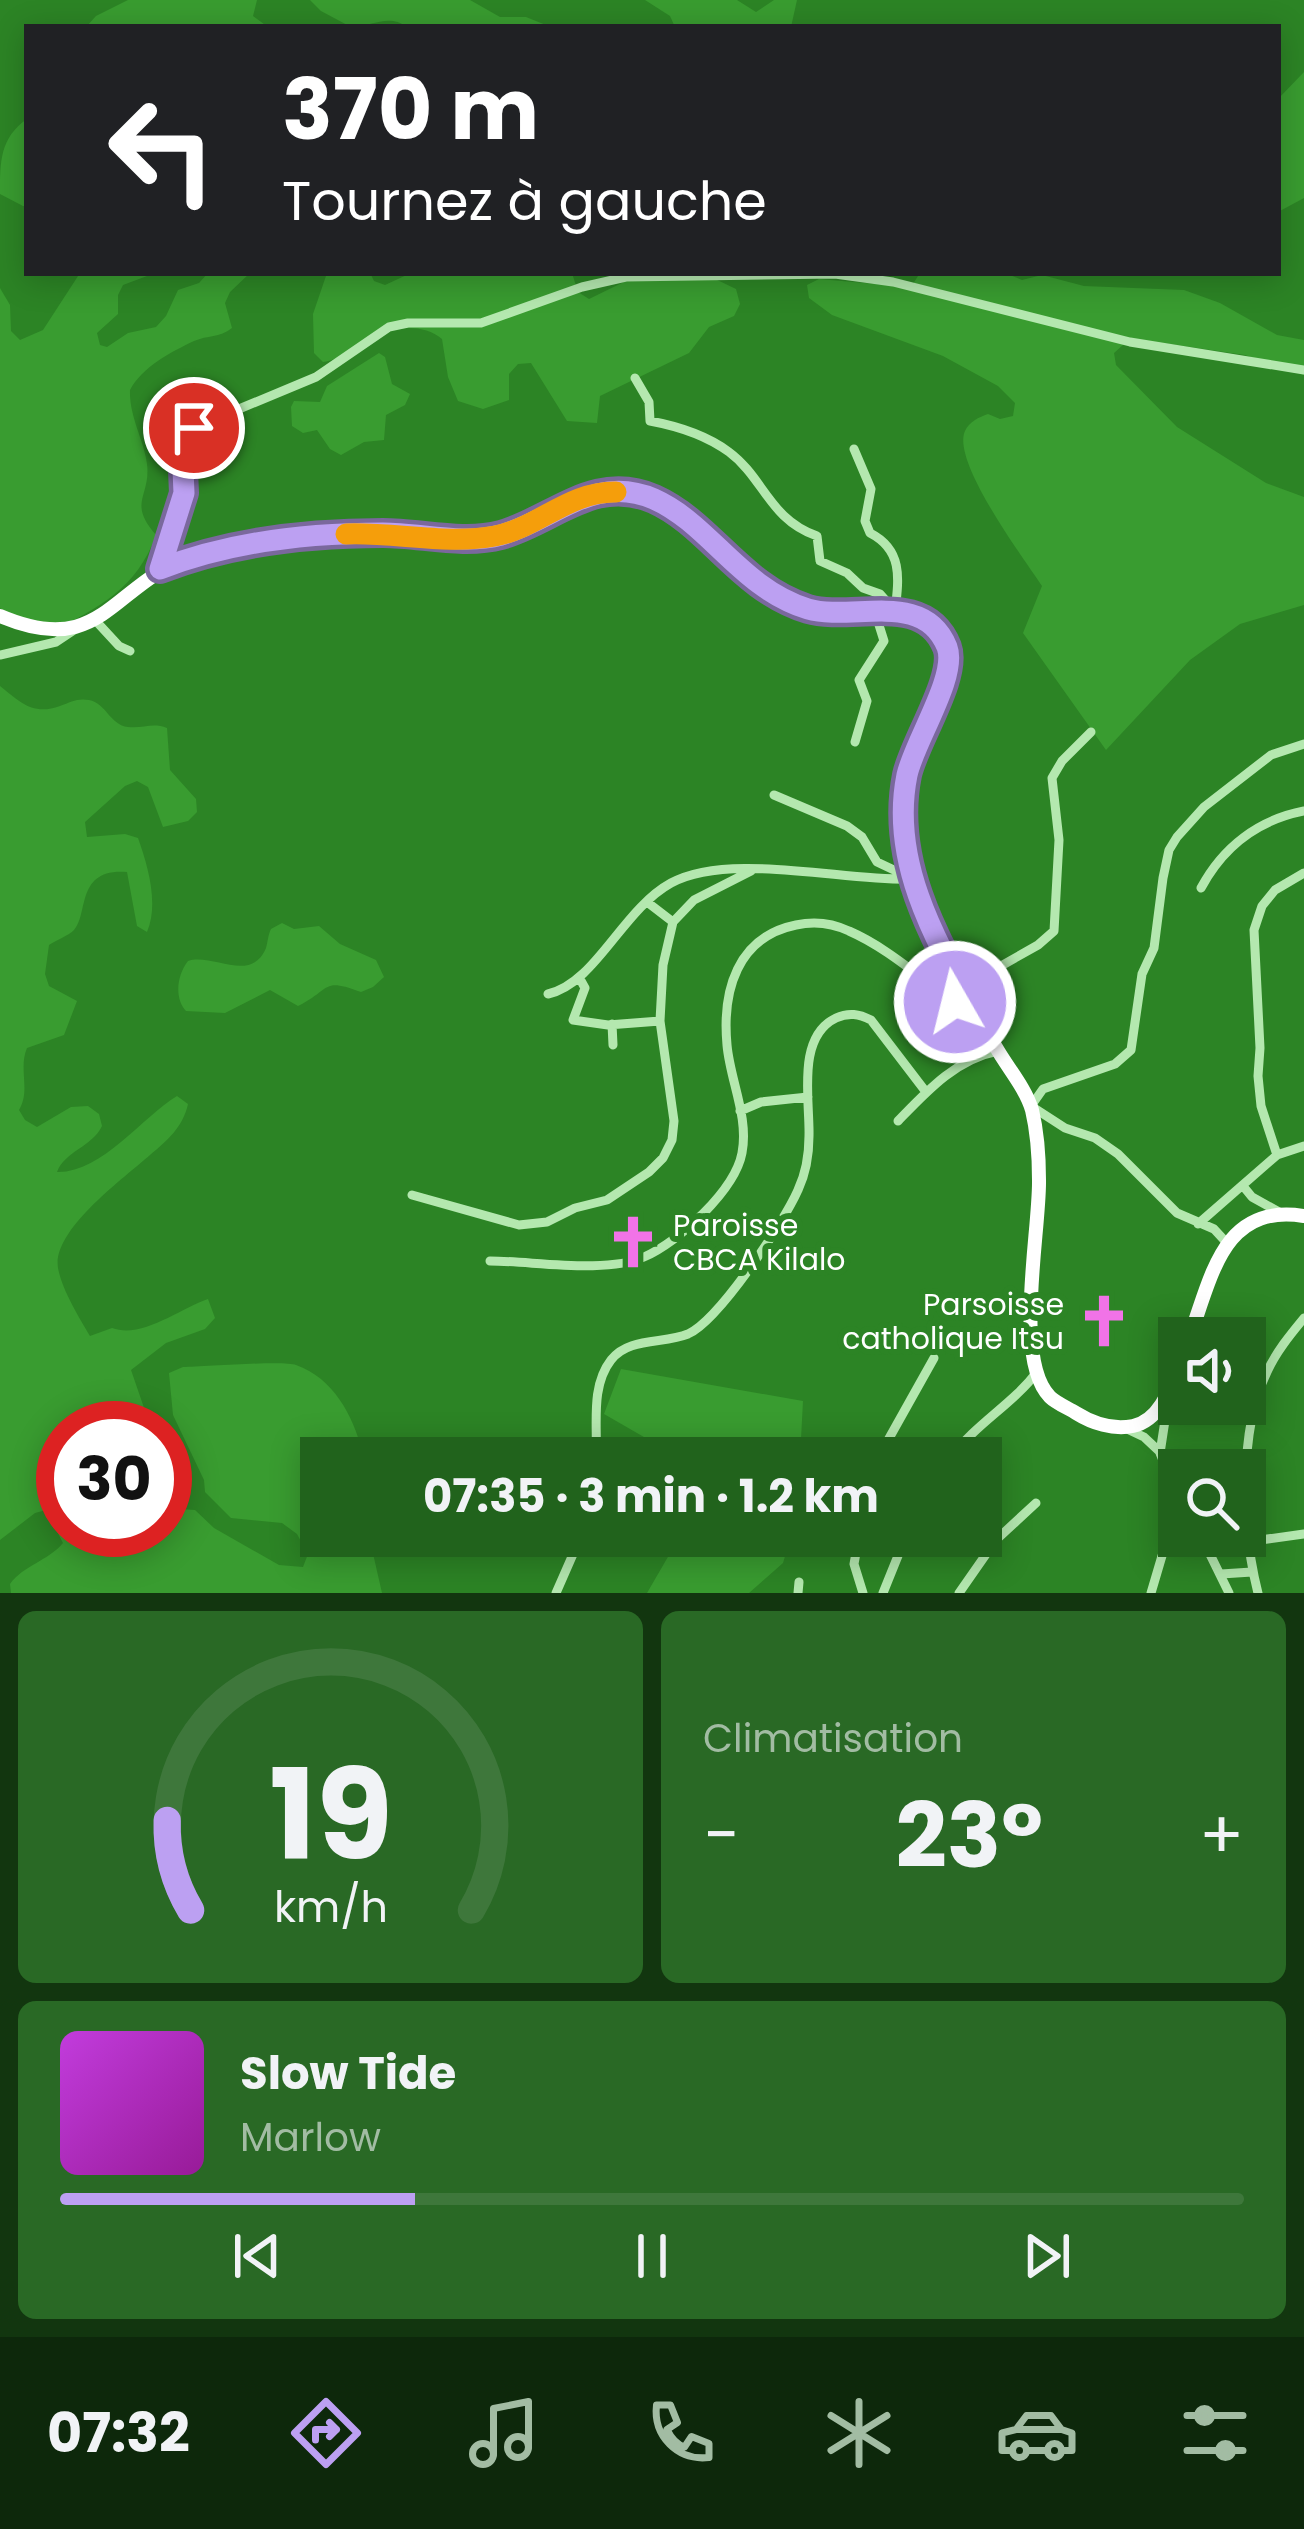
<!DOCTYPE html>
<html lang="fr">
<meta charset="utf-8">
<style>
body{margin:0;font-family:Poppins,sans-serif;background:#296925;color:#f1f3f6;height:100vh;display:flex;flex-direction:column;font-size:45px;white-space:nowrap}
*{box-sizing:border-box;margin:0}
p{font-size:39px;color:#a2bca3}
.icon{flex:none;width:66px;height:66px;fill:none;stroke:currentColor;stroke-width:2;stroke-linecap:round;stroke-linejoin:round}
.map{position:relative;height:1593px;overflow:hidden}
.panel{display:flex;flex-direction:column;gap:18px;padding:18px;background:#12360f;flex:1}
.panel>*{flex:none}
.top-card{position:absolute;left:24px;top:24px;width:1257px;height:252px;border-radius:0px;box-shadow:0 6px 30px #0003;background:#202124;color:#fff;overflow:hidden}
.buttons{position:absolute;left:1158px;top:1317px;display:grid;gap:24px}
.buttons a{display:grid;place-items:center;width:108px;height:108px;border-radius:0px;background:#21631c;box-shadow:0 6px 30px #0003;font-size:60px}
.speed{position:absolute;left:36px;top:1401px;display:flex;gap:24px;font-size:60px;font-weight:700;text-align:center}
.speed>*{display:grid;place-content:center;width:156px;height:156px;border-radius:50%;background:#21631c;box-shadow:0 6px 30px #0003;line-height:1}
.speed .limit{border:18px solid #d22;background:#fff;color:#111}
.pin{position:absolute;display:grid;place-items:center;width:102px;height:102px;color:#fff;margin:-51px;border:6px solid #fff;border-radius:50%;box-shadow:0 3px 12px #0007}
.me{position:absolute;width:132px;margin:-66px;rotate:352deg;stroke-linejoin:round;filter:drop-shadow(0 0 9px #0008)}
.turn{display:flex;align-items:center;gap:42px;height:252px;padding:0 60px;font-size:54px}
.turn .icon{width:156px;height:156px;stroke-width:2.5}
.turn b{display:block;font-size:84px;line-height:102px}
.big{font-size:90px;font-weight:700;line-height:1.1}
.panel .widget{flex:1;display:flex;flex-direction:column;justify-content:center;gap:18px;min-width:0;padding:0 42px;border-radius:18px;background:#296925}
.panel .dial{align-items:center;gap:0}
.dial svg{height:312px;overflow:visible;fill:none;stroke:#3e773b;stroke-width:7;stroke-linecap:round;text-anchor:middle}
.dial text{fill:#f1f3f6;stroke:none}
.song{display:flex;align-items:center;gap:36px}
.cover{width:144px;height:144px;border-radius:18px;background:linear-gradient(135deg,hsl(290 70% 55%),hsl(300 70% 35%))}
.played{height:12px;border-radius:6px;background:linear-gradient(90deg,#bca0f2 30%,#3e773b 30%)}
.keys{display:flex;justify-content:space-around;direction:ltr}
.heat{display:flex;justify-content:space-between;align-items:center;font-size:66px;direction:ltr}
.panel .tiles{flex:1;display:grid;gap:18px;grid-template-columns:1fr 1fr}
.widget:last-child{grid-column:span 2}
.trip{position:absolute;left:300px;top:1437px;width:702px;height:120px;border-radius:0px;background:#21631c;box-shadow:0 6px 30px #0003;font-weight:700;line-height:120px;text-align:center}
.tabs{display:flex;height:192px;justify-content:space-around;align-items:center;background:#0d280b;color:#a2bca3}
.tabs .icon{width:84px;height:84px}
.tabs .current{color:#bca0f2}
.tabs b{font-size:54px;color:#f1f3f6}
.map>svg:first-child{display:block}
.green{fill:#399c30}
.lines{fill:none;stroke-linecap:round;stroke-linejoin:round}
.minor{stroke:#b4e8af;stroke-width:9}
.highway{stroke:#fff;stroke-width:14}
.route-casing{stroke:#7a689d;stroke-width:30}
.route{stroke:#bca0f2;stroke-width:21}
.slow{stroke:#f59e0b;stroke-width:21}
.labels{text-anchor:middle;dominant-baseline:central;stroke-width:12;stroke-linejoin:round;paint-order:stroke}
.poi-label{font-size:30px;fill:#fff;stroke:#2c8425;text-anchor:start}
</style>
<div class="map">
<svg width="1304" height="1593" viewBox="0 0 1304 1593">
<rect width="100%" height="100%" fill="#2c8425"/>
<path class="green" d="M128 0H257L253 16 268 27H86L96 16Z
M310 0H470L500 17H526L551 27H407C388 13 372 27 351 27L321 11Z
M645 0H737L756 12 774 0H797L791 27H675L670 16Z
M1304 72V198L1278 212V99Z
M27 119V206H23L0 194C0 161 0 138 27 119Z
M80 273H155L123 285 118 295V314L97 333 100 345 107 347 128 333 156 327 166 316 178 290 199 283 208 273H250L230 292 225 303 232 328C219 338 208 335 194 341 171 352 142 367 130 390 129 417 144 440 147 464 151 497 127 502 156 535 137 588 99 608 50 632L13 624 0 608V288L10 305 11 331 20 340 43 330Z
M327 273H370L374 281 385 285 411 273H572L578 292 589 299 630 279 711 277 736 289 740 304 734 316 709 327 689 353 600 396 597 423 567 421 531 363 518 364 509 374V400L483 409 458 401 448 377 442 339C422 322 389 327 366 339 350 347 341 360 323 362L314 353 313 314Z
M920 273H1005L1022 280 1042 275 1084 286 1184 290 1220 303 1277 335 1304 340V375L1245 355 1163 343 1124 344 1114 353 1116 365 1177 427 1266 483 1304 497V605L1240 624 1190 660 1106 750 1023 633 1042 586C1024 559 951 461 965 431 969 422 979 417 988 414L1000 419 1013 416 1015 403 998 386 943 356 832 315 809 298 807 285 819 279 911 287Z
M379 353 385 357 392 384 410 394 405 405 386 415 384 440 364 442 341 455 330 449 317 430 303 433 292 426 291 407 294 401 320 402 327 386Z
M0 686C20 702 33 716 60 706 71 702 77 698 89 700 106 703 110 725 128 727 143 729 152 722 167 728L170 770 196 799 197 812 188 821 163 827 148 787 137 781 125 786 85 822 87 837 125 834 138 838C148 866 159 904 147 932L137 926 127 872C75 868 89 914 74 930 68 936 56 940 49 945L45 974 49 986 77 1001 64 1035 27 1048C18 1069 31 1090 19 1110L25 1120 37 1127 71 1107 88 1106 99 1114 102 1126C92 1147 65 1151 57 1172 102 1173 142 1117 177 1096L188 1104C183 1127 167 1141 150 1155 123 1179 52 1230 58 1268 62 1290 79 1317 90 1336L112 1328C142 1339 179 1309 208 1299L215 1318 205 1329 166 1343 131 1370 151 1428H63V1530H165V1508L195 1510 214 1528 279 1565 303 1567 308 1554 297 1534 282 1523 231 1518 205 1492 204 1480 173 1415 169 1373 183 1367C203 1367 284 1360 296 1365 333 1378 353 1415 362 1451L358 1458H321V1536H369L382 1593H11L10 1584C24 1565 48 1561 63 1543L46 1510 35 1513 0 1540Z
M282 923 294 929 319 926 340 944 376 960 384 977 373 987 361 992C321 977 332 989 298 1006L270 990 225 1013 186 1011C174 998 177 975 188 961 213 953 251 984 266 948 268 941 268 935 271 929Z
M621 1369 803 1401 800 1458H665L663 1448 604 1414Z
M675 1536H791L783 1563 749 1593H647L676 1543Z"/>
<g class="lines">
<path class="minor" d="M635 378 649 402 650 421C677 426 706 435 729 452 764 478 769 519 817 536L820 561 847 573 863 588 880 594 895 611
M854 449 871 489 865 521 870 533C903 550 899 578 895 611
M184 487 188 441 202 388
M160 570 184 493 211 433 227 414 316 377 389 327 408 323H481L582 287 626 277 835 274 893 282 1130 342 1304 370
M95 620 119 646 130 651
M0 655 56 642 77 628
M855 742 867 701 859 680 884 641 874 609
M1201 888C1223 847 1258 820 1304 811
M647 902 673 922
M580 979 585 988 573 1020 608 1025 660 1021
M962 988 1038 945 1054 931 1059 840 1052 778 1062 761 1091 732
M548 994C596 983 622 910 671 883 729 851 848 882 913 879L877 862 862 837 847 826 774 795
M612 1024 613 1045
M740 1111 761 1102 808 1097
M898 1121C927 1091 956 1059 998 1051
M1277 1155 1261 1106 1258 1076 1260 1048 1254 930 1262 906 1275 890 1304 873
M1243 1186 1252 1197 1279 1212
M412 1195 519 1225 547 1222 575 1208 607 1200 649 1172 663 1158 672 1140 674 1121 660 1021 663 965 673 922 694 900 751 871
M1198 1224 1277 1155 1304 1146
M1226 1242 1214 1229 1177 1213 1118 1154 1095 1138 1065 1128 1031 1106 1043 1089 1115 1064 1131 1050 1142 974 1154 948 1163 878 1169 850 1177 837 1204 807 1271 755 1304 744
M490 1261C533 1261 606 1274 644 1257 679 1242 735 1190 742 1153 749 1117 730 1080 727 1045 722 991 737 937 796 925 814 921 832 923 849 931 888 948 920 978 955 1002L969 1005
M1168 1401 1160 1453 1179 1500
M1125 1428 1144 1437 1160 1452
M596 1458C598 1426 590 1387 611 1360 628 1337 664 1344 688 1334 719 1320 784 1222 798 1190 806 1173 809 1155 809 1136 810 1100 796 1037 836 1018 849 1012 859 1014 871 1020L926 1092
M878 1458 934 1358
M951 1458C975 1424 1012 1405 1037 1372
M859 1536 854 1564 863 1593
M1201 1536 1229 1593
M875 1542 899 1551
M1246 1542 1304 1534
M1221 1574 1252 1572
M556 1593 581 1536
M798 1593 799 1582
M883 1593 906 1536
M959 1593 996 1540 1036 1503
M1151 1593 1167 1539 1171 1487
M1258 1593C1242 1531 1238 1431 1267 1372 1276 1352 1290 1335 1304 1318"/>
<path class="highway" d="M0 616C105 661 112 580 197 555 253 539 328 532 386 533 422 534 461 544 496 536 542 526 576 484 627 492 690 501 728 572 782 600 829 624 897 589 936 630 971 666 913 736 906 779 903 801 903 827 906 849 917 923 960 986 997 1049 1008 1068 1026 1089 1032 1110 1037 1131 1039 1158 1039 1180 1040 1231 1013 1360 1050 1397 1056 1403 1068 1408 1076 1413 1092 1423 1113 1430 1133 1426 1160 1420 1170 1389 1179 1365
M1189 1338C1212 1277 1222 1203 1304 1216"/>
</g>
<g class="lines">
<defs>
<path id="route" d="M194 428 183 470 184 493 160 569C229 542 309 533 383 533 421 533 463 545 501 535 554 520 594 473 654 499 710 524 740 588 808 609 852 622 924 589 947 647 958 676 914 742 907 775 890 859 933 936 972 1006L955 1002"/>
</defs>
<use href="#route" class="route-casing"/>
<use href="#route" class="route"/>
<path class="slow" d="M346 534C394 532 448 545 495 536 538 528 569 491 616 492"/>
</g>
<defs>
<symbol id="church-bare" viewBox="-9 -9 18 18"><path d="M-1.2-6h2.4v3.5h3.3v2.4h-3.3V6h-2.4V-.1h-3.3v-2.4h3.3Z" fill="#f173e7" stroke="#2c8425" stroke-width="2.5" paint-order="stroke"/></symbol>
</defs>
<g fill-rule="evenodd">
<use href="#church-bare" x="595" y="1204" width="76" height="76"/>
<use href="#church-bare" x="1066" y="1283" width="76" height="76"/>
</g>
<g class="labels">
<g class="poi-label">
<text x="673" y="1225">Paroisse<tspan x="673" dy="34">CBCA Kilalo</tspan></text>
<text x="1064" y="1304" text-anchor="end">Parsoisse<tspan x="1064" dy="34">catholique Itsu</tspan></text>
</g>
</g>
</svg>
<div class="buttons">
<a><svg class="icon" aria-label="sound" viewBox="0 0 24 24"><path d="M4 9h4l5-4v14l-5-4H4zM17 9q2 3 0 6"/></svg></a>
<a><svg class="icon" aria-label="search" viewBox="0 0 24 24"><circle cx="10" cy="10" r="6"/><path d="M15 15l6 6"/></svg></a>
</div>
<div class="speed"><div class="limit">30</div></div>
<div class="pin" style="left:194px;top:428px;background:#d93025"><svg class="icon" aria-label="arrive" viewBox="0 0 24 24"><path d="M6 21V4h12l-3 4 3 4H6"/></svg></div>
<svg class="me" style="left:955px;top:1002px" viewBox="-20 -20 40 40"><circle r="17" fill="#bca0f2" stroke="#fff" stroke-width="3"/><path d="M0-11L8 9 0 5-8 9z" fill="#fff"/></svg>
<div class="trip">07:35 · 3 min · 1.2 km</div>
<div class="top-card">
<div class="turn"><svg class="icon" aria-label="left" viewBox="0 0 24 24"><path d="M17 20v-9H6M10 6l-5 5 5 5"/></svg><div><b>370 m</b>Tournez à gauche</div></div>
</div>
</div>
<section class="panel">
<div class="tiles">
<div class="widget dial"><svg viewBox="0 0 100 80">
<path d="M14 69A42 42 0 1 1 86 69"/>
<path d="M14 69A42 42 0 0 1 8 46" stroke="#bca0f2"/>
<text x="50" y="56" font-size="32" font-weight="700">19</text>
<text x="50" y="72" font-size="11">km/h</text>
</svg></div>
<div class="widget"><p>Climatisation</p>
<div class="heat"><a>−</a><b class="big">23°</b><a>+</a></div>
</div>
<div class="widget">
<div class="song"><i class="cover"></i><div><b>Slow Tide</b><p>Marlow</p></div></div>
<div class="played"></div>
<div class="keys"><svg class="icon" aria-label="previous" viewBox="0 0 24 24"><path d="M18 5L8 12l10 7zM5 5v14"/></svg><svg class="icon" aria-label="pause" viewBox="0 0 24 24"><path d="M8 5v14M16 5v14"/></svg><svg class="icon" aria-label="next" viewBox="0 0 24 24"><path d="M6 5l10 7-10 7zM19 5v14"/></svg></div>
</div>
</div>
</section>
<nav class="tabs">
<b>07:32</b>
<svg class="icon current" aria-label="directions" viewBox="0 0 24 24"><path d="M12 3l9 9-9 9-9-9zM9 14v-3h6M13 9l2 2-2 2"/></svg>
<svg class="icon" aria-label="music" viewBox="0 0 24 24"><path d="M9 18V5l10-2v13"/><circle cx="6" cy="18" r="3"/><circle cx="16" cy="16" r="3"/></svg>
<svg class="icon" aria-label="phone" viewBox="0 0 24 24"><path d="M5 4h4l2 5-3 2q2 4 5 5l2-3 5 2v4C11 20 4 13 5 4z"/></svg>
<svg class="icon" aria-label="climate" viewBox="0 0 24 24"><path d="M12 3v18M4 7l16 10M4 17L20 7"/></svg>
<svg class="icon" aria-label="car" viewBox="0 0 24 24"><path d="M5 17H2v-5l4-1 3-4h7l3 4 3 1v5h-3M9 17h6M6 11h13"/><circle cx="7" cy="17" r="2"/><circle cx="17" cy="17" r="2"/></svg>
<svg class="icon" aria-label="filters" viewBox="0 0 24 24"><path d="M4 7h16M4 17h16"/><circle cx="9" cy="7" r="2"/><circle cx="15" cy="17" r="2"/></svg>
</nav>
